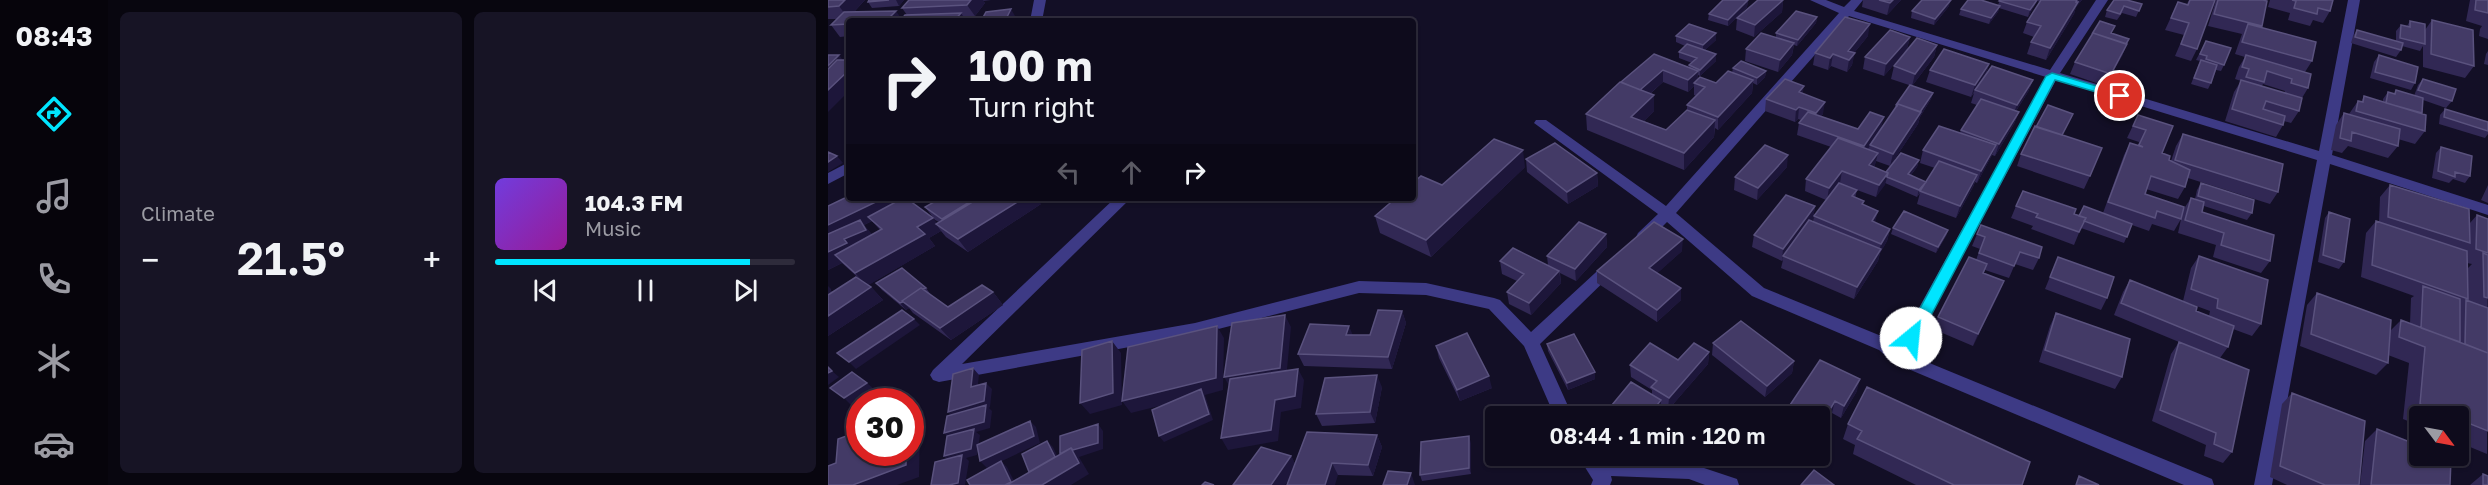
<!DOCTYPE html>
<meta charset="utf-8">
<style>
body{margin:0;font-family:"Golos Text",sans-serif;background:#171425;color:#f1f3f6;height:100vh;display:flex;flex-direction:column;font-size:22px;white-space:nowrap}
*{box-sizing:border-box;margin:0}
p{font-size:20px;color:#9b9ba3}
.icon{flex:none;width:33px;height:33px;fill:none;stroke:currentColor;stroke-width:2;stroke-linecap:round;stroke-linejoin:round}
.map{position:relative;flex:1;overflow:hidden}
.panel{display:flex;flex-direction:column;gap:12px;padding:12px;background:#08060f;width:720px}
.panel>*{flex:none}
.banner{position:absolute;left:18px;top:18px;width:570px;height:183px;border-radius:6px;box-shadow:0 2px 4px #0004,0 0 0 2px #2e2b3b;background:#0e0b1c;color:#f1f3f6;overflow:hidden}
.needle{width:39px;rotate:122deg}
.buttons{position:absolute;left:1581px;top:406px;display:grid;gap:12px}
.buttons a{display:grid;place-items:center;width:60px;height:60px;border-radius:6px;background:#0e0b1c;box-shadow:0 2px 4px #0004,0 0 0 2px #2e2b3b;font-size:30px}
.speed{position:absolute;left:18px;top:388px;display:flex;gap:12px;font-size:30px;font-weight:700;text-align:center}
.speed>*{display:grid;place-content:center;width:78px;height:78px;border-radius:50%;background:#0e0b1c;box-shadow:0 2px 4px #0004,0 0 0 2px #2e2b3b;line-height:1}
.speed .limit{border:9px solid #d22;background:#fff;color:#111}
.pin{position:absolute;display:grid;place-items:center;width:51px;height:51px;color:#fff;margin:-26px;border:3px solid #fff;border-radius:50%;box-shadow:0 2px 6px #0007}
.me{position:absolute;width:66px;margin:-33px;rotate:28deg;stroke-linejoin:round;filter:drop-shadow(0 0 4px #0008)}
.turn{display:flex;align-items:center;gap:21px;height:126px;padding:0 24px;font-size:27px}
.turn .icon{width:78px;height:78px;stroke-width:2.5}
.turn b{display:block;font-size:42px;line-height:51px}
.lanes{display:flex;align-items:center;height:57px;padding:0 24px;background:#0003;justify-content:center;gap:30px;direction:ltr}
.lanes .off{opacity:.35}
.big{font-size:45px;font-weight:600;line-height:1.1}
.panel .widget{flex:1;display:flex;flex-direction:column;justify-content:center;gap:9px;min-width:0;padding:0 21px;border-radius:9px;background:#171425}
.song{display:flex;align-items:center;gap:18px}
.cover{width:72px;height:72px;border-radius:9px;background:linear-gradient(135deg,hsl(260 70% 55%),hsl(300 70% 35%))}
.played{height:6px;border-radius:3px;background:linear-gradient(90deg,#00e5ff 85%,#2e2b3b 85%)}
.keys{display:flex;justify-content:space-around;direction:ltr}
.heat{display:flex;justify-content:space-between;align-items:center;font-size:33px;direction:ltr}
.panel .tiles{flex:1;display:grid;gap:12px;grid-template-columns:repeat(2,1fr)}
.trip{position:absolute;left:657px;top:406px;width:345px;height:60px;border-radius:6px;background:#0e0b1c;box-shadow:0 2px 4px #0004,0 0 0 2px #2e2b3b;font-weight:600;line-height:60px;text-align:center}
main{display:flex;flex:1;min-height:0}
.menu{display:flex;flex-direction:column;width:108px;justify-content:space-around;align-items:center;background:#06040b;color:#9b9ba3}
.menu .icon{width:42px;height:42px}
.menu .active{color:#00e5ff}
.menu b{font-size:27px;color:#f1f3f6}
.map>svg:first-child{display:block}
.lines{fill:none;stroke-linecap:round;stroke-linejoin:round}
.street{fill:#3d3a85;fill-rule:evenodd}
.wall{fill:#312854;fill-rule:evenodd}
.shaded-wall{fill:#1d163a}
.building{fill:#433a66;stroke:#5a527e;stroke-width:1.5}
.route{fill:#00e5ff;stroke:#0095a6;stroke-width:1.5}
</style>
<main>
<nav class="menu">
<b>08:43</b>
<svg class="icon active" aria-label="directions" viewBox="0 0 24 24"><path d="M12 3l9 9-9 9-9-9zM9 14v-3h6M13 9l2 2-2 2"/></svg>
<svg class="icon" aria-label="music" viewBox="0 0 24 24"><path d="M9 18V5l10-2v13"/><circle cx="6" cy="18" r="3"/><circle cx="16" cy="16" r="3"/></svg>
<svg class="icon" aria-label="phone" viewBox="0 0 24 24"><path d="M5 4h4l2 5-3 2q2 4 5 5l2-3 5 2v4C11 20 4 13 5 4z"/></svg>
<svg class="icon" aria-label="climate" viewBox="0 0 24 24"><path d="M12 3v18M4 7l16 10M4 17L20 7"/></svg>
<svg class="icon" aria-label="car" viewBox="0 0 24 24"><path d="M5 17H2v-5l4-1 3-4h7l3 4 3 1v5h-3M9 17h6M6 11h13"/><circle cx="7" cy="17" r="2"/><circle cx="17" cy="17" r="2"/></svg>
</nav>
<section class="panel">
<div class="tiles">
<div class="widget"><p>Climate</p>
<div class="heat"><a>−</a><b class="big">21.5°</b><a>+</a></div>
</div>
<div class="widget">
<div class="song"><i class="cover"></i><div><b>104.3 FM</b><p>Music</p></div></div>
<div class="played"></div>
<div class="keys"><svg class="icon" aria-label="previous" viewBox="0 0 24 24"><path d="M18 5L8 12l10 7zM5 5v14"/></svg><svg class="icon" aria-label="pause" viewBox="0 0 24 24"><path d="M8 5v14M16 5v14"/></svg><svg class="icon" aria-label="next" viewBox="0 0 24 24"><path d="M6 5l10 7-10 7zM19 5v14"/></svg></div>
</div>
</div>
</section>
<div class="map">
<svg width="1660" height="485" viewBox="0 0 1660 485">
<rect width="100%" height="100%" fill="#130f26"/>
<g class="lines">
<path class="street" d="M206 0H218L214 21H202Z
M982 0H998L1016 7 1023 0H1035L1026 11 1222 70 1268 0H1280L1232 73 1491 151 1520 0H1532L1504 155 1660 205V215L1502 164 1444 485H1426L1489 160 1228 80 1082 355 1384 479 1386 485H1356L1066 363 1051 350 924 296 839 222 820 241H810L808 237 810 233 830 214 706 123 708 120H718L838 206 1011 13ZM1021 16 1218 77 1070 346 1063 340 936 288 848 213Z
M21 162V173L0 184V173Z
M287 198H303L134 364 367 323 531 281 598 283 666 298 672 300 703 332 779 262H789L792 266 712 344 745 417H727L696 346 661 309 598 295 531 293 367 335 111 382 105 380 102 375 105 370Z
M750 456H785L790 461 861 463 909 479 911 485H877L861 479 783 476 784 480 782 485H763L765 480Z"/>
</g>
<path class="wall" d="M0 0H37L26 12 74 19 79 15 74 8 81 0H163L155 1 157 3 147 16 136 17 137 19 21 21V36L12 37 3 25 9 19H0Z
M41 0H76L71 6 44 8 40 2Z
M920 0 919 7 900 26 880 20 881 14Z
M955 0 954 12 926 37 908 30 909 18Z
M1035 0H1073L1059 15 1034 7Z
M1172 0H1254L1248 7 1246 14 1218 60 1199 54 1203 42 1206 37 1195 33 1199 22 1212 2 1209 1 1200 17 1171 8 1170 12 1161 24 1131 15 1133 9 1170 5Z
M1286 0 1314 4 1308 17 1294 13 1289 20 1277 17 1279 10Z
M1361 0H1387L1369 49 1363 61 1347 56 1356 35 1337 30 1350 2 1359 4Z
M1388 0H1435L1433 27 1484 61 1477 72 1480 88 1474 98 1471 111 1463 123 1456 121 1455 125 1448 137 1397 121 1406 92 1413 81 1407 79 1411 67 1417 57 1407 54 1414 34 1380 26ZM1435 84 1457 91 1456 93 1434 86Z
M1442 0H1505L1502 11 1495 23 1485 20 1482 26 1460 20 1462 13 1440 7Z
M1642 0H1660V39L1651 36 1652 29 1654 26 1638 21Z
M1121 6 1106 25 1083 18 1084 11Z
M989 17 988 23 969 46 966 45 964 55 950 72 917 61 918 49 948 38V33Z
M1604 20 1646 66 1637 78 1595 67V46L1592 51 1574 46 1573 50 1568 57 1523 43 1525 36 1529 30 1568 41V31L1573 25 1579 26 1582 21 1597 30Z
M1283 33 1301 39 1294 56 1277 86 1242 74 1247 62Z
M848 36 888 40 877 50 888 61 872 76 870 75 869 80 888 83 904 73 905 68 938 71 937 77 929 85 925 83 924 93 890 130 887 128 886 137 856 170 759 130 758 114 826 54 861 67V65L864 63 851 58V52L857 46 848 42ZM835 82 860 92 866 86V95L868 96 859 105V110L838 130 816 121 826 111V95L822 94Z
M1040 36 1026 53 1024 65 1019 72 1003 66 1000 70 985 65 987 53Z
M1082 37 1079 49 1056 76 1035 69 1037 57Z
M1378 41 1396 65 1393 71 1388 70 1383 83 1380 89 1363 84 1372 61 1368 60Z
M1109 45 1106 57 1084 86 1063 79 1066 66Z
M1660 51V65L1656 64 1658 54Z
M1551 55 1587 83 1583 90 1542 78 1546 62Z
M1161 64 1158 74 1205 80 1200 92 1188 111 1191 112 1186 124 1167 156 1164 155 1149 183 1147 182 1145 187 1128 218 1089 204 1092 193 1089 197 1057 183 1048 197 1029 190 1027 198 1035 205 1048 223 1062 229 1059 241 1052 253 1050 261 1026 299 953 268 955 260 954 261 924 247 926 235 987 206 985 219 983 221H985L986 216 998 200 977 191 978 179 1003 147 969 135 971 123 973 120 970 119 967 122 937 111 938 99 975 94 995 114 993 116 1030 129 1054 128 1067 109 1068 105 1105 93 1103 99 1092 117 1090 124 1062 166 1048 161 1046 167 1058 172 1091 160 1089 167 1083 175 1098 182 1097 184 1107 168 1092 163 1095 150 1132 133 1133 130 1149 105 1143 103 1146 93 1143 97 1098 82 1102 70Z
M1595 79 1624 101 1618 108 1595 100 1594 113 1597 131 1587 144 1570 139V146L1560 158 1520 146 1514 153 1503 150 1508 125 1516 113 1521 114 1530 101 1533 102 1536 96 1555 102V99L1560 92 1566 94 1568 90 1586 96 1590 85Z
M1617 109 1660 122V134L1657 138 1611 124 1612 115Z
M1245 114 1234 135 1262 176 1256 189 1189 166 1193 154 1208 127Z
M1310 115 1334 153 1341 160 1343 161 1348 146 1355 134 1450 192 1442 204 1360 178 1357 187 1350 199 1318 189 1317 194 1353 219 1346 231 1324 224 1321 231 1304 225 1296 243 1253 228 1246 245 1203 229 1205 226 1183 218 1188 206 1246 214 1251 216 1275 213 1296 155 1302 143 1310 146 1311 142 1299 138Z
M1613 147 1642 176 1637 183 1625 179 1621 183 1604 178 1608 153Z
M698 159 769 173 770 186 740 204 699 172Z
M697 167 603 257 552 233 547 216Z
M959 167 929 200 906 190 907 177Z
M1373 183 1424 213 1419 220 1376 206 1374 212 1442 261 1433 273 1385 257 1388 245 1350 233 1355 210 1363 198 1367 199 1369 190Z
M1562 185 1642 223 1649 215 1660 219 1659 454 1630 442V417H1592V426L1575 419 1581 363 1560 355V363L1548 375 1472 346 1479 305 1489 293 1562 331 1573 320 1582 324 1583 298 1586 296 1533 277 1538 233 1548 221 1551 222 1552 197ZM1639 263 1644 264 1639 269Z
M1660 185V203L1653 200Z
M71 200 109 224 111 222 107 220 97 207 213 204 140 252 118 237 113 231 101 238 107 246 40 285 43 287 55 300 0 336 2 288 4 293 35 282 14 263 0 270V206ZM44 221 52 230 44 235 36 225Z
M1501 212 1516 262 1511 269 1490 262 1497 218Z
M1065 228 1120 230 1118 236 1108 253 1063 234Z
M778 234 779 247 748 281 732 273 733 283 703 315 681 304 679 292 689 281 674 274 672 261 720 265 719 256Z
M1149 234 1211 258 1205 270 1187 264 1181 278 1157 270 1156 273 1176 281 1145 346 1105 329 1110 317 1148 260 1152 249 1144 246Z
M854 251 829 273 853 288V300L829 322 769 283V271Z
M1371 256 1433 324 1424 336 1405 329 1400 347 1392 358 1404 452 1395 463 1376 456 1378 445 1324 421 1343 354 1351 342 1286 315 1295 292 1302 280 1355 301 1363 268ZM1360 303 1382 311 1381 316 1368 311Z
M1230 257 1279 298 1273 310 1217 289Z
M48 283 98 288 103 295 120 307 165 292 175 305 123 340 85 313 81 308 78 310 54 290Z
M574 311 578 323 564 369 476 366 470 354 542 335Z
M1228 313 1294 377 1287 389 1211 362 1222 326Z
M885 343 966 361 964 373 937 397 884 355Z
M719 344 767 379 740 390 720 351Z
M608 346 664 388 632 401 611 358Z
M881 352 880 364 840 410 833 405V412L829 417H774L824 394V390L803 377 802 365 850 360Z
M554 387 547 423 494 426 488 414Z
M1029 391 1013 418 1004 413 954 417Z
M1464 393 1531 485H1459L1442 477 1454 404Z
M1020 424 1194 485H1088L1025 454 1027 445 1015 439Z
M1549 429 1622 485H1532L1537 441Z
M549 435 554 447 545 476 510 475 462 477 457 485 463 456 467 464Z
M643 443V474L594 481 592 475Z
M823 456H848L845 462Z
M1655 474 1660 485H1642Z"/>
<path class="shaded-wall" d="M17 0H37L20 18 11 6Z
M68 0H76L71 6Z
M143 0H155L157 3 147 16 139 5Z
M920 0 919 7 900 26V20Z
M955 0 954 12 926 37 927 25Z
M1065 0H1073L1059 15 1062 3Z
M1123 0 1121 6 1106 25 1107 19Z
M1209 0H1210L1208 3 1200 17 1202 10Z
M1249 0H1254L1248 7 1246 14 1218 60 1222 48Z
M1172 6 1170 12 1161 24 1163 18Z
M183 9 187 16 184 21H177Z
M68 11 75 21H58Z
M133 13 137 19 136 21H126Z
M989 17 988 23 969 46 970 40Z
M1042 24 1040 36 1021 59 1020 51Z
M888 33V40L875 52V45Z
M1082 37 1079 49 1056 76 1058 64Z
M1301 39 1294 56 1277 86 1283 74Z
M966 43 964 55 950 72 952 60Z
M1109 45 1106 57 1084 86 1087 74Z
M1027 53 1024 65 1019 72 1021 60Z
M888 54V61L872 76V70Z
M1005 54 1003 66 1000 70 1002 58Z
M11 55 21 68 0 87V66Z
M1161 64 1157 76 1147 90 1143 97 1147 85Z
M835 70V82L812 102V90Z
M20 71 21 73V91L0 112V90Z
M870 71 869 83H866V86L860 92V80Z
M938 71 937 77 929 85V78Z
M925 80 924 93 890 130V117Z
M1205 80 1200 92 1184 117 1189 105Z
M976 86 974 98 971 92Z
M1105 93 1103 99 1092 117 1090 124 1062 166 1065 154Z
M826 95V111L804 133 803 117Z
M997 102 995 114 986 125 988 113Z
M971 107 970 119 967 122 968 110Z
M1191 112 1186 124 1167 156 1171 144Z
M1056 117 1053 129 1034 158 1036 146Z
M887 120 886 137 856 170V153Z
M1168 145 1163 157 1149 183 1153 171Z
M695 150 697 167 603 257 598 240Z
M1050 153 1047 165 1038 178 1041 165Z
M960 155 959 167 929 200 930 188Z
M9 156 15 163 0 172V162Z
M1091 160 1089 167 1078 181 1080 174Z
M1014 171 1012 183 999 200 1001 188Z
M769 173 770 186 740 204 739 192Z
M1060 173 1057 185 1048 197 1051 185Z
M1149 175 1145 187 1128 218 1132 206Z
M1098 182 1096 188 1092 191 1089 197 1091 190Z
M56 198H69L76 206 40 217 44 221 36 225 43 233 49 242 7 255 14 263 0 270V225Z
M148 198H177L124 231 114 219Z
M196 198H209L213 204 140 252 130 239Z
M987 206 985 219 957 257 955 256 954 261 955 249Z
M1050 211 1047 223 1044 221Z
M105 218 112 227 108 224 113 231 101 238 107 246 39 286 27 273 89 227Z
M1062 229 1059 241 1052 253 1050 261 1026 299 1029 287 1051 252 1053 244Z
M1120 230 1118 236 1108 253 1110 247Z
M778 234 779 247 748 281 747 269Z
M855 239 854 251 821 281V268Z
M731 271 733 283 703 315 701 303Z
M1176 281 1171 294 1145 346 1150 334Z
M0 286 2 288 9 306 0 312Z
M43 287 55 300 0 336V316Z
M853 288V300L829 322V310Z
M165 292 175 305 123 340 112 328Z
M75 302 81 308 78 310 72 303Z
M574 311 578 323 564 369 560 357Z
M457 315 463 327 458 380 403 389 396 377Z
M86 319 92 325 28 369 21 362Z
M389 326 396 338 395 390 377 395 385 420 336 442 331 436 375 395 303 413 294 401Z
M521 326 526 338 518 335Z
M284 341 293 353 294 405 262 414 252 403Z
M881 352 880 364 840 410 841 398Z
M966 361 964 373 937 397 939 386Z
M145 368 151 375 149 393 143 387Z
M470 369 476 380 473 408 453 412 450 441 400 450 393 438 447 400Z
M4 371 11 377 0 385V373Z
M767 372V379L740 390 739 383Z
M549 375 554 387 547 423 542 412Z
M661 376 664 388 632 401 629 390Z
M1032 379 1029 391 1013 418 1016 406Z
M39 383 46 389 23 405 16 398Z
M158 383 164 389 162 407 161 408 164 411 162 428 148 432 152 435 149 455 138 458 141 461 137 485H121L122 463 116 456 122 439 116 433 126 418 120 412Z
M833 400V412L829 417H820Z
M1007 401 1004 413 992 433V426Z
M82 417 92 426 91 477 69 485H25L78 453H82Z
M202 421 208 427 212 443 159 468 152 461Z
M270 424 275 431V449L251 457 261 474 243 485H214L244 451Z
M549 435 554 447 545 476 540 465Z
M641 436 643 443V474L641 468Z
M219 441 225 447 234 466 208 480Z
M463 456 469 467 457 485H443Z
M173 461 179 467 188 485H177Z
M504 463 510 475 507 485H497Z
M583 473 587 485H579Z"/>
<path class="building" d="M0 0H17L11 6 0 7Z
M41 0H61L40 2Z
M81 0H143L139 5 74 8Z
M895 0H920L900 20 881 14Z
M930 0H955L927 25 909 18Z
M1051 0H1065L1062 3Z
M1094 0H1123L1107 19 1084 11Z
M1140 0H1153L1172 6 1163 18 1133 9Z
M1172 0H1209L1202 10 1171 1Z
M1213 0H1249L1248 2H1250L1222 48 1203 42 1213 26 1199 22Z
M1286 0H1299L1314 4 1311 11 1296 6 1292 14 1279 10Z
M1362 0H1387L1369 49 1353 44 1361 23 1343 18 1350 2 1360 5Z
M1390 0H1435L1439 1 1434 26 1386 14Z
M1464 0H1505L1502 11 1490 8 1489 14 1466 8 1468 1Z
M1648 0H1660V13L1647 10Z
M183 9 177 21H153L158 12Z
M68 11 58 21H21V24L3 25 16 12Z
M968 11 989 17 970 40 948 33Z
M133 13 126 21H72L77 15Z
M1017 17 1042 24 1020 51 1027 53 1021 60 1005 54 1002 58 987 53Z
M1604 20 1645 30 1646 66 1603 54Z
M1272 21 1287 26 1283 33 1301 39 1298 44 1265 33 1264 34Z
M1582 21 1597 24V44L1572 38 1573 25 1582 27Z
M861 24 888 33 875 45 848 36Z
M1420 24 1488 42 1484 61 1414 42Z
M1062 30 1082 37 1058 64 1037 57Z
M1529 30 1575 43 1573 50 1527 37Z
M933 33 966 43 952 60 918 49Z
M1265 33 1299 44 1283 74 1247 62Z
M1089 38 1109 45 1087 74 1066 66Z
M1378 41 1403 48 1396 65 1378 59 1379 56 1372 54Z
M859 44 888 54 872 70 861 65 869 58 851 52Z
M1116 49 1161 64 1147 85 1102 70Z
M826 54 870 71 860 80 835 70 812 90 793 82Z
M0 55H11L0 66Z
M1418 55 1483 74 1480 88 1463 83 1464 79 1439 71 1436 82 1418 77 1421 69 1414 67Z
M1551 55 1590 67 1587 83 1547 72Z
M9 60H21V71H20L0 90V69Z
M1373 60 1389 65 1383 83 1366 78Z
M913 61 938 71 929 78 905 68Z
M1164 66 1205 80 1189 105 1147 90Z
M900 71 925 80 890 117 859 105 877 87 866 83 872 77 888 83Z
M957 79 976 86 971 92 997 102 988 113 971 107 968 110 938 99Z
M1595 79 1628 89 1624 101 1590 90Z
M1413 80 1474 98 1471 111 1438 101 1435 109 1457 116 1455 125 1404 109Z
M792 82 826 95 803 117 838 130 859 110 887 120 856 153 758 114Z
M1082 85 1105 93 1092 112 1070 104 1069 106 1068 105Z
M1568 90 1595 98 1594 113 1558 103 1560 92 1567 94Z
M1536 96 1598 115 1597 131 1528 111 1530 101 1535 102Z
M1153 99 1191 112 1171 144 1133 130Z
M1070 104 1093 112 1065 154 1042 145Z
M1220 105 1245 114 1234 135 1208 127Z
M1617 109 1660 122V131L1616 117Z
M980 112 1030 129 1042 112 1056 117 1036 146 971 123Z
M1516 113 1572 129 1570 146 1524 132 1523 141 1512 138Z
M1310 115 1345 126 1334 153 1342 156 1341 160 1362 170 1357 187 1323 176 1317 194 1356 207 1353 219 1329 211 1327 218 1280 202 1302 143 1315 147 1311 145 1318 130 1305 126Z
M1111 126 1168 145 1153 171 1095 150Z
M1207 126 1274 148 1262 176 1193 154Z
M1355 134 1455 164 1450 192 1347 160Z
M1010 138 1050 153 1041 165 1060 173 1051 185 1014 171 1001 188 978 179Z
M666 139 695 150 598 240 547 216 568 198H585V183L593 176 614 185Z
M727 143 769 173 739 192 698 159Z
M937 145 960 155 930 188 907 177Z
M1613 147 1644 156 1642 176 1627 172V177L1610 171Z
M0 152 9 156 0 162Z
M1073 153 1091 160 1080 174 1098 182 1091 190 1059 177 1060 173 1058 172Z
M1111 161 1149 175 1132 206 1092 191Z
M1011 183 1029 190 1024 196 1036 201 1034 204 1050 211 1044 221 1062 229 1053 244 986 216Z
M1373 183 1426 200 1424 213 1370 196Z
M1562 185 1641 209 1642 243 1560 217Z
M1195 191 1248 209 1246 214 1258 218 1251 232 1208 217 1210 214 1188 206Z
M958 195 987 206 955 249 926 235Z
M21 196V198H56L0 225V206Z
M75 198H78L105 218 89 227 97 234 27 273 7 255 54 229 40 217Z
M113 198H148L114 219 97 207Z
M151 198H196L130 239 108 224Z
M1363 198 1376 202 1374 212 1446 235 1442 261 1393 245 1396 233 1357 220Z
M1256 206 1304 224 1299 237 1256 221 1258 218 1251 216Z
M1076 211 1120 230 1110 247 1065 228Z
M1501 212 1522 219 1516 262 1495 255Z
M1649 215 1660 219V253L1648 249Z
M32 220 38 230 16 239 19 243 0 252V234Z
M981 220 1053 249 1029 287 955 256Z
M1548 221 1639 251 1640 299 1544 265Z
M751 222 778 234 747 269 719 256Z
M826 222 855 239 821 268 853 288 829 310 769 271Z
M1153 225 1214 247 1211 258 1192 252 1186 266 1151 253 1157 237 1149 234Z
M685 248 731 271 701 303 679 292 696 274 672 261Z
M1655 253 1660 255V298L1656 297Z
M1371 256 1440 280 1433 324 1389 308 1390 299 1363 289Z
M1141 257 1159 264 1155 273 1176 281 1150 334 1110 317Z
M1230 257 1286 277 1279 298 1222 277Z
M74 268 98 288 95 289 93 288 74 301 75 302 72 303 48 283Z
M28 277 43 287 0 316V295Z
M1302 280 1369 307 1368 311 1406 326 1400 347 1293 303Z
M154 285 165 292 112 328 74 301 93 288 120 307Z
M1595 286 1632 299V342L1593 328Z
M1489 293 1563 320 1560 363 1483 334Z
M1638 300 1660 308V353L1637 344Z
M74 310 86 319 21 362 9 353Z
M550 310 574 311 560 357 470 354 482 324 521 326 518 335H542Z
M1228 313 1302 339 1294 377 1217 350Z
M457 315 452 368 396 377 404 323Z
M1573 320 1660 353V431L1630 419V417H1626L1592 404 1597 347 1571 337Z
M913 321 966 361 939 386 885 343Z
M389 326 388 378 294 401 300 347Z
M639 333 661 376 629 390 608 346Z
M746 334 767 372 739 383 719 344Z
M284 341 285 393 252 403 254 350Z
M1351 342 1421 370 1404 452 1386 444 1388 433 1332 410Z
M822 343 850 360 866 343 881 352 841 398 823 387 829 381 802 365Z
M992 360 1032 379 1016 406 1007 401 992 426V417H954Z
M0 367 4 371 0 373Z
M145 368 143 387 158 383 156 401 120 412 125 374Z
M470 369 467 396 447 400 443 430 393 438 402 379Z
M24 372 39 383 16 398 2 388Z
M549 375 542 412 488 414 497 378Z
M803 382 833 400 820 417H774Z
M1039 387 1202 462 1194 485H1126L1029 439 1034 431 1020 424Z
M373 389 381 414 331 436 324 410Z
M1464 393 1537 421 1531 485H1497L1452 466Z
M158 405 156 422 116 433 119 416Z
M846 408 864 416V417H837Z
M202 421 206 436 152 461 149 445Z
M270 424V443L245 450 243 448 232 454V436Z
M146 429 143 449 116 456 119 436Z
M1549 429 1592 446V456H1615L1623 459 1622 485H1543Z
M32 431V453H78V465L25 485H0V466L8 463 10 439Z
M479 432 549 435 540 465 504 463 497 485H459Z
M641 436V468L592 475 593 442Z
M219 441 227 457 201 472 194 454Z
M433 447 463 456 443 485H405Z
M243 448 251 463 214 485H179Z
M134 455 130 483 121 485H103L107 462Z
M173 461 183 482 177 485H142L139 480Z
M986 470 1006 485H973Z
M560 471 583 473 579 485H555Z
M1655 474 1660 476V485H1655Z
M1251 476 1271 485H1248Z
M377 482 386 485H374Z"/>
<path class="route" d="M1224 73 1296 94 1298 96 1292 99 1227 80 1089 342H1078L1076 338 1078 334 1218 76Z"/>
</svg>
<div class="buttons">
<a><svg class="needle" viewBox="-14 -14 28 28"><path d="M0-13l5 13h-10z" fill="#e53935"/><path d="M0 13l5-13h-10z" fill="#9b9ba3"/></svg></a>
</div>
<div class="speed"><div class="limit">30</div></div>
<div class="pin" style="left:1292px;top:96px;background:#d93025"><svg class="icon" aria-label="arrive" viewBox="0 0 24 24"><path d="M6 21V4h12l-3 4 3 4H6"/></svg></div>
<svg class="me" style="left:1083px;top:338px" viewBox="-20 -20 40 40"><circle r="19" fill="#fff"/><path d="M0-13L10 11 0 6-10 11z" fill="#00e5ff"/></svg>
<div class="trip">08:44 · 1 min · 120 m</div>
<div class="banner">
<div class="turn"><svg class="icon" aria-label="right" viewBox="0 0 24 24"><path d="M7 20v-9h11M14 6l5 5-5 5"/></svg><div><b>100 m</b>Turn right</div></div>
<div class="lanes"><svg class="icon off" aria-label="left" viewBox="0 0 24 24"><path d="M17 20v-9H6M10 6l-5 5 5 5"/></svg><svg class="icon off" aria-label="ahead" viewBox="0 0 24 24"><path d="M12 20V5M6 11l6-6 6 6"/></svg><svg class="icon" aria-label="right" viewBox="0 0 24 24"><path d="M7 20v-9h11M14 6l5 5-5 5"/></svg></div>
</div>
</div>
</main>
